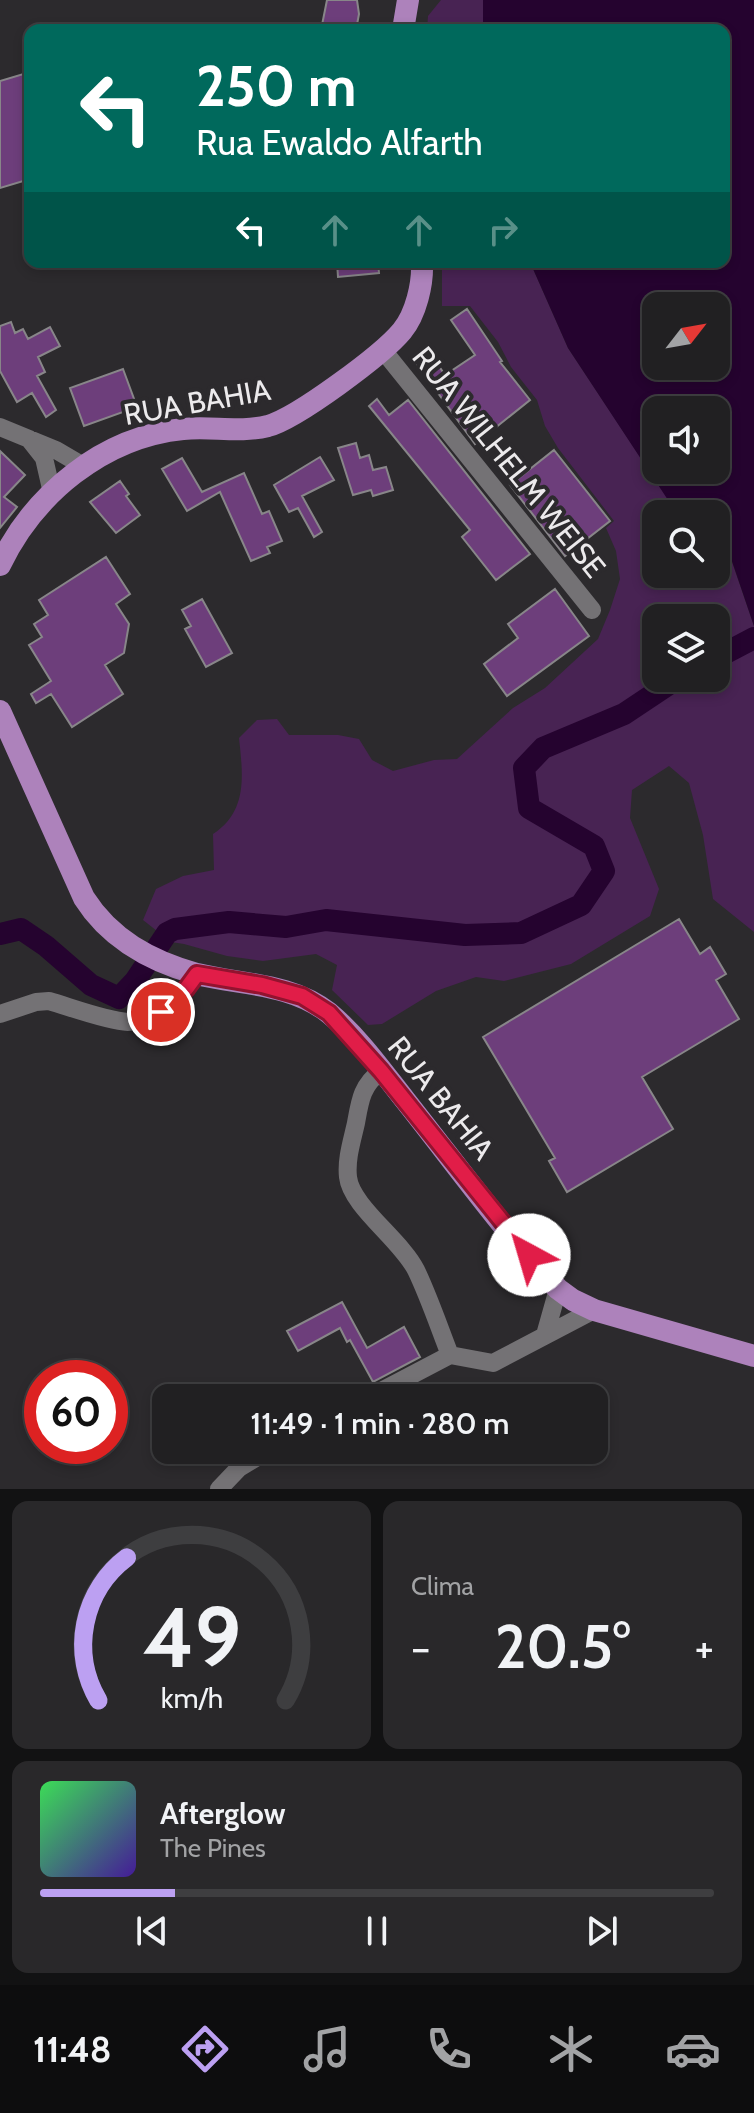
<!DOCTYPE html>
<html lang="pt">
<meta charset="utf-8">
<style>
body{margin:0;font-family:Cabin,sans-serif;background:#29282a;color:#f1f3f6;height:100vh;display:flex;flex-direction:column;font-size:30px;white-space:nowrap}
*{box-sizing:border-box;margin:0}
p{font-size:26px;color:#a2a3a5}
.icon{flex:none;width:44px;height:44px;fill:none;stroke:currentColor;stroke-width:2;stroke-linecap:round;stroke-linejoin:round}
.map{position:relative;height:1489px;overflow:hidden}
.sheet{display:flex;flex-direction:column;gap:12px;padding:12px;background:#121213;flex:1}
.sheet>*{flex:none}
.guide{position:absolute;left:24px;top:24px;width:706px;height:244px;border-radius:16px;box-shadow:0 4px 12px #0003,0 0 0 2px #3e3e40;background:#00695c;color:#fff;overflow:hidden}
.needle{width:52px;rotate:59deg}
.tools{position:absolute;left:642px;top:292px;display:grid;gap:16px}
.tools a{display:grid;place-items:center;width:88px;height:88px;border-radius:16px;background:#212022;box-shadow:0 4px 12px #0003,0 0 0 2px #3e3e40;font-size:40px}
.speed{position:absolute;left:24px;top:1360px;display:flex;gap:16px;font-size:40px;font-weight:700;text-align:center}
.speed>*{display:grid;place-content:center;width:104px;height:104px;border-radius:50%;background:#212022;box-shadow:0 4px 12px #0003,0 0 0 2px #3e3e40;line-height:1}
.speed .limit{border:12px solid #d22;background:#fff;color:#111}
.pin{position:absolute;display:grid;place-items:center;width:68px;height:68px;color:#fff;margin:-34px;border:4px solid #fff;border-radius:50%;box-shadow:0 2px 8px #0007}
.me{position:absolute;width:88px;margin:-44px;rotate:321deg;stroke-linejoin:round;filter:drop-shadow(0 0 6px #0008)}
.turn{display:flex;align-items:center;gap:28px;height:168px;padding:0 40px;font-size:36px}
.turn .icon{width:104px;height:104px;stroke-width:2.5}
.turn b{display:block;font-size:56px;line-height:68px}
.lanes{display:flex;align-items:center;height:76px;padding:0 40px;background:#0003;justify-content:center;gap:40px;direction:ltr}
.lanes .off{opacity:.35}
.big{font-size:60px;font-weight:600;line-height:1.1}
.sheet .card{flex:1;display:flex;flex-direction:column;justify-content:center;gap:12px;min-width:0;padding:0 28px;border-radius:16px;background:#29282a}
.sheet .dial{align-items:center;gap:0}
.dial svg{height:208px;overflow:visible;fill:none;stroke:#3e3e40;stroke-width:7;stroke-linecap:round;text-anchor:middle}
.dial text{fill:#f1f3f6;stroke:none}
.song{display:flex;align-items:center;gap:24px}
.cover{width:96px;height:96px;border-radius:12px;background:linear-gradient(135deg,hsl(130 70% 55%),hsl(260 70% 35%))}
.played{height:8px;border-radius:4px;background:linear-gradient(90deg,#bca0f2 20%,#3e3e40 20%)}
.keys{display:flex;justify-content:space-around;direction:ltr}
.heat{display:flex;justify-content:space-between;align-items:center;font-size:44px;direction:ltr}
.sheet .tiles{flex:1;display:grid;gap:12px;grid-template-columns:1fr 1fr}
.card:last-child{grid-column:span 2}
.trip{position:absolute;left:152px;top:1384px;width:456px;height:80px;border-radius:16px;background:#212022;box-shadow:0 4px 12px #0003,0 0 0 2px #3e3e40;font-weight:600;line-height:80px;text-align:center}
.tabs{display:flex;height:128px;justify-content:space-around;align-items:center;background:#0d0d0e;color:#a2a3a5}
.tabs .icon{width:56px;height:56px}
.tabs .selected{color:#bca0f2}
.tabs b{font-size:36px;color:#f1f3f6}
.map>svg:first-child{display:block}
.green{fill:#482353;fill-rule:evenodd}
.water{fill:#25032f;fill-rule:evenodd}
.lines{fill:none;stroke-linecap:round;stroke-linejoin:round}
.river{stroke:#25032f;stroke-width:22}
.building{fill:#6d3e7b;stroke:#888689;stroke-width:2}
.minor{stroke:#747275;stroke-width:18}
.major{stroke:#ad82bb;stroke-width:22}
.route-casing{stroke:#92132f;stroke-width:20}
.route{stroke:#e11d48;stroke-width:14}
.labels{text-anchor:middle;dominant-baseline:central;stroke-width:8;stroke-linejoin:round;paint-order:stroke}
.street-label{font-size:30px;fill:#eceaec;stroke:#2c2a2d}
</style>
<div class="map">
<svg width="754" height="1489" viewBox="0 0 754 1489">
<rect width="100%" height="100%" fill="#2c2a2d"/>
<path class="green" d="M441 0H483V30H427L428 16Z
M442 262H530L568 348 668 499 702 514H656V574H716V520L718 521 754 626V932L713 899 703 835 689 783 669 766 632 790 630 818 659 889 650 916 571 964 504 981 476 977 436 991 382 1024 368 1025 332 990 337 965 316 954 263 961 227 956 184 944 171 942 143 920 156 889 183 876 214 870 213 834C248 811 243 775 239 738L257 720 277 719 289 735H338L359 739 372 760 393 771 434 760 457 759 513 708 545 688 598 639 610 610 620 579 616 551 606 528 614 521 558 448 545 426 537 400 511 367 498 342 470 306H442ZM656 618H716V678H656Z"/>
<path class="water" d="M483 0H754V626L716 514H702L668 500 568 348 530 262H724V30H483ZM656 306H716V366H656ZM656 410H716V470H656Z"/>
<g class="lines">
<path class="river" d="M716 658 754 638
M0 934 21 929 46 946 91 985 119 998 135 981 167 933 175 929 229 922 286 927 326 920 465 935 521 933 581 905 604 871 594 846 529 808 524 768 543 748 624 714 678 678"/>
</g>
<path class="building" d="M327 0H357L359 14 356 30H321Z
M30 72V179L0 188V81Z
M337 262H378L379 273 338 277Z
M467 309 502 361 500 362 530 400 475 444 414 360 428 350 445 375 475 355 451 320Z
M11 322 15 333 23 329 28 339 50 327 60 346 38 357 45 372 37 376 56 410 46 417 32 393 17 402 0 371V326Z
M123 369 137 407 84 426 70 388Z
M377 399 389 415 408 400 530 554 496 580 462 537 470 530 369 406Z
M356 443 360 458 369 455 373 470 386 467 393 490 373 496 371 490 353 495 338 448Z
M554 450 610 521 565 556 510 485Z
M0 451 25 475 4 497 17 507 0 528Z
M320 457 334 480 302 496 322 532 314 537 298 508 289 512 274 485Z
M182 458 202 492 244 473 262 514 269 511 282 541 267 547 270 553 251 561 220 492 187 511 162 469Z
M120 481 129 494 126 496 140 515 116 533 90 502Z
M106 557 130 594 116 604 129 624 124 653 105 665 123 694 72 727 51 694 36 703 31 694 51 681 29 645 42 637 34 624 48 615 39 600Z
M555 589 589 636 507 696 484 664 518 638 508 624Z
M202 599 232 653 206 667 185 629 191 626 182 610Z
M679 919 700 954 710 947 726 974 716 980 739 1019 642 1077 673 1129 567 1192 549 1161 555 1158 483 1037Z
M342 1302 367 1348 404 1327 420 1357 373 1382 350 1340 347 1342 340 1328 298 1351 287 1331Z"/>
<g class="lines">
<path class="minor" d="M382 349 592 610
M0 427 56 450 85 467
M29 439 44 458 52 493
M0 1014 36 1002 49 1001C70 1007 107 1021 128 1022 157 1022 182 995 197 974
M381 1071C362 1085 360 1100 356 1123 352 1141 346 1159 348 1177 351 1206 401 1240 416 1270 429 1297 439 1327 450 1355L493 1363 594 1310
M545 1335 558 1289
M368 1398 450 1355
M219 1489 239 1468 269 1450"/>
<path class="major" d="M403 30 408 0
M0 565C34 494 103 437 183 429 211 426 240 433 268 426 297 418 382 355 402 331 416 314 423 284 422 262
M0 711 84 898C110 939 150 961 197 974 242 985 291 983 329 1013 358 1037 382 1071 405 1100 455 1163 503 1230 558 1289L573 1300 594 1310 754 1356"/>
</g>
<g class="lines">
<defs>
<path id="route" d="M161 1012 186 989 197 974 262 985 302 996 329 1013 381 1071 529 1255"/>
</defs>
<use href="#route" class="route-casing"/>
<use href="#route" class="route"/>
</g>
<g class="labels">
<g class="street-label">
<text transform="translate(197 402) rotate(-10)">RUA BAHIA</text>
<text transform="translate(509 462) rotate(51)">RUA WILHELM WEISE</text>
<text transform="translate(441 1098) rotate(51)">RUA BAHIA</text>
</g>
</g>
</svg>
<div class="tools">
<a><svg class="needle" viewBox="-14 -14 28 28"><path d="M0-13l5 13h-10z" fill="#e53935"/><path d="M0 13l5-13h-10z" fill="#a2a3a5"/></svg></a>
<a><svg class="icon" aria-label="sound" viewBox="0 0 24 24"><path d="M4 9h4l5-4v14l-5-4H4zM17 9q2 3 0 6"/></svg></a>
<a><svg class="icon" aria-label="search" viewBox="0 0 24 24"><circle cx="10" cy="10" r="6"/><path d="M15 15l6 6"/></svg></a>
<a><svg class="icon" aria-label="layers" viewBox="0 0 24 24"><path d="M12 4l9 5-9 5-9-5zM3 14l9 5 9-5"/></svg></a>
</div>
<div class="speed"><div class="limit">60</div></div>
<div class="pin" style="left:161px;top:1012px;background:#d93025"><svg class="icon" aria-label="arrive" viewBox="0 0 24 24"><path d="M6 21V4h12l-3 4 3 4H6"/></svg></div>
<svg class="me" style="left:529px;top:1255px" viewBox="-20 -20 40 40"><circle r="19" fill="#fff"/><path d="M0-13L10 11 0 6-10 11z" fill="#e11d48"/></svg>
<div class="trip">11:49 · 1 min · 280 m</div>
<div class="guide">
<div class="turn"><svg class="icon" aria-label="left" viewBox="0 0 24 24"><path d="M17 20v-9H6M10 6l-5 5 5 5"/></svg><div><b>250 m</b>Rua Ewaldo Alfarth</div></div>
<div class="lanes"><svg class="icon" aria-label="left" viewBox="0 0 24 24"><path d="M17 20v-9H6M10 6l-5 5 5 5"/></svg><svg class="icon off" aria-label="ahead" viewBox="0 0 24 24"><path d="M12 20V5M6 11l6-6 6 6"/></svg><svg class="icon off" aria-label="ahead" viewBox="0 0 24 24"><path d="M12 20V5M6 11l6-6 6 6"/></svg><svg class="icon off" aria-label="right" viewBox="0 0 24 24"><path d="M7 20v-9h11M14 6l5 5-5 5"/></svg></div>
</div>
</div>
<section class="sheet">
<div class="tiles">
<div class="card dial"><svg viewBox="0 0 100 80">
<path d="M14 69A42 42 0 1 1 86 69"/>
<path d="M14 69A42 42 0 0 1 25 14" stroke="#bca0f2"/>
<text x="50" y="56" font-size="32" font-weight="700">49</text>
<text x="50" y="72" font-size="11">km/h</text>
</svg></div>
<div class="card"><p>Clima</p>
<div class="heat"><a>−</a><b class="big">20.5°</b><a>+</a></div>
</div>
<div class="card">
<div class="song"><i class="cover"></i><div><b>Afterglow</b><p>The Pines</p></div></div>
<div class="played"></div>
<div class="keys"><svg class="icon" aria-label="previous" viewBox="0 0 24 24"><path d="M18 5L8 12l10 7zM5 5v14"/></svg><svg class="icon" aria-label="pause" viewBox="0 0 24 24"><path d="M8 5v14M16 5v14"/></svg><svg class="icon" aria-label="next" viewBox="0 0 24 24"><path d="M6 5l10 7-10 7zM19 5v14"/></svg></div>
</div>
</div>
</section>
<nav class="tabs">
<b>11:48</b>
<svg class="icon selected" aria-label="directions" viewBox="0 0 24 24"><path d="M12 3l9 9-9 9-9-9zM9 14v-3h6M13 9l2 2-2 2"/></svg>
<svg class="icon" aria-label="music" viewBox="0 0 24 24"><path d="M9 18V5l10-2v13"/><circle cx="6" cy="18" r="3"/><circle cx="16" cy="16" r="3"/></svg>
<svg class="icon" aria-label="phone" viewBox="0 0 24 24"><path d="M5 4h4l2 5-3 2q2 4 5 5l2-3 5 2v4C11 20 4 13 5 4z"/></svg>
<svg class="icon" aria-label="climate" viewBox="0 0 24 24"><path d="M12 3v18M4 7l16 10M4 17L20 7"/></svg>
<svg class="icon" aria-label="car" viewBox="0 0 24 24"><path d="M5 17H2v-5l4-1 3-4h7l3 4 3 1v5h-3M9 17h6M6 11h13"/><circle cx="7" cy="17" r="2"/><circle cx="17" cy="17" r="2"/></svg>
</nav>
